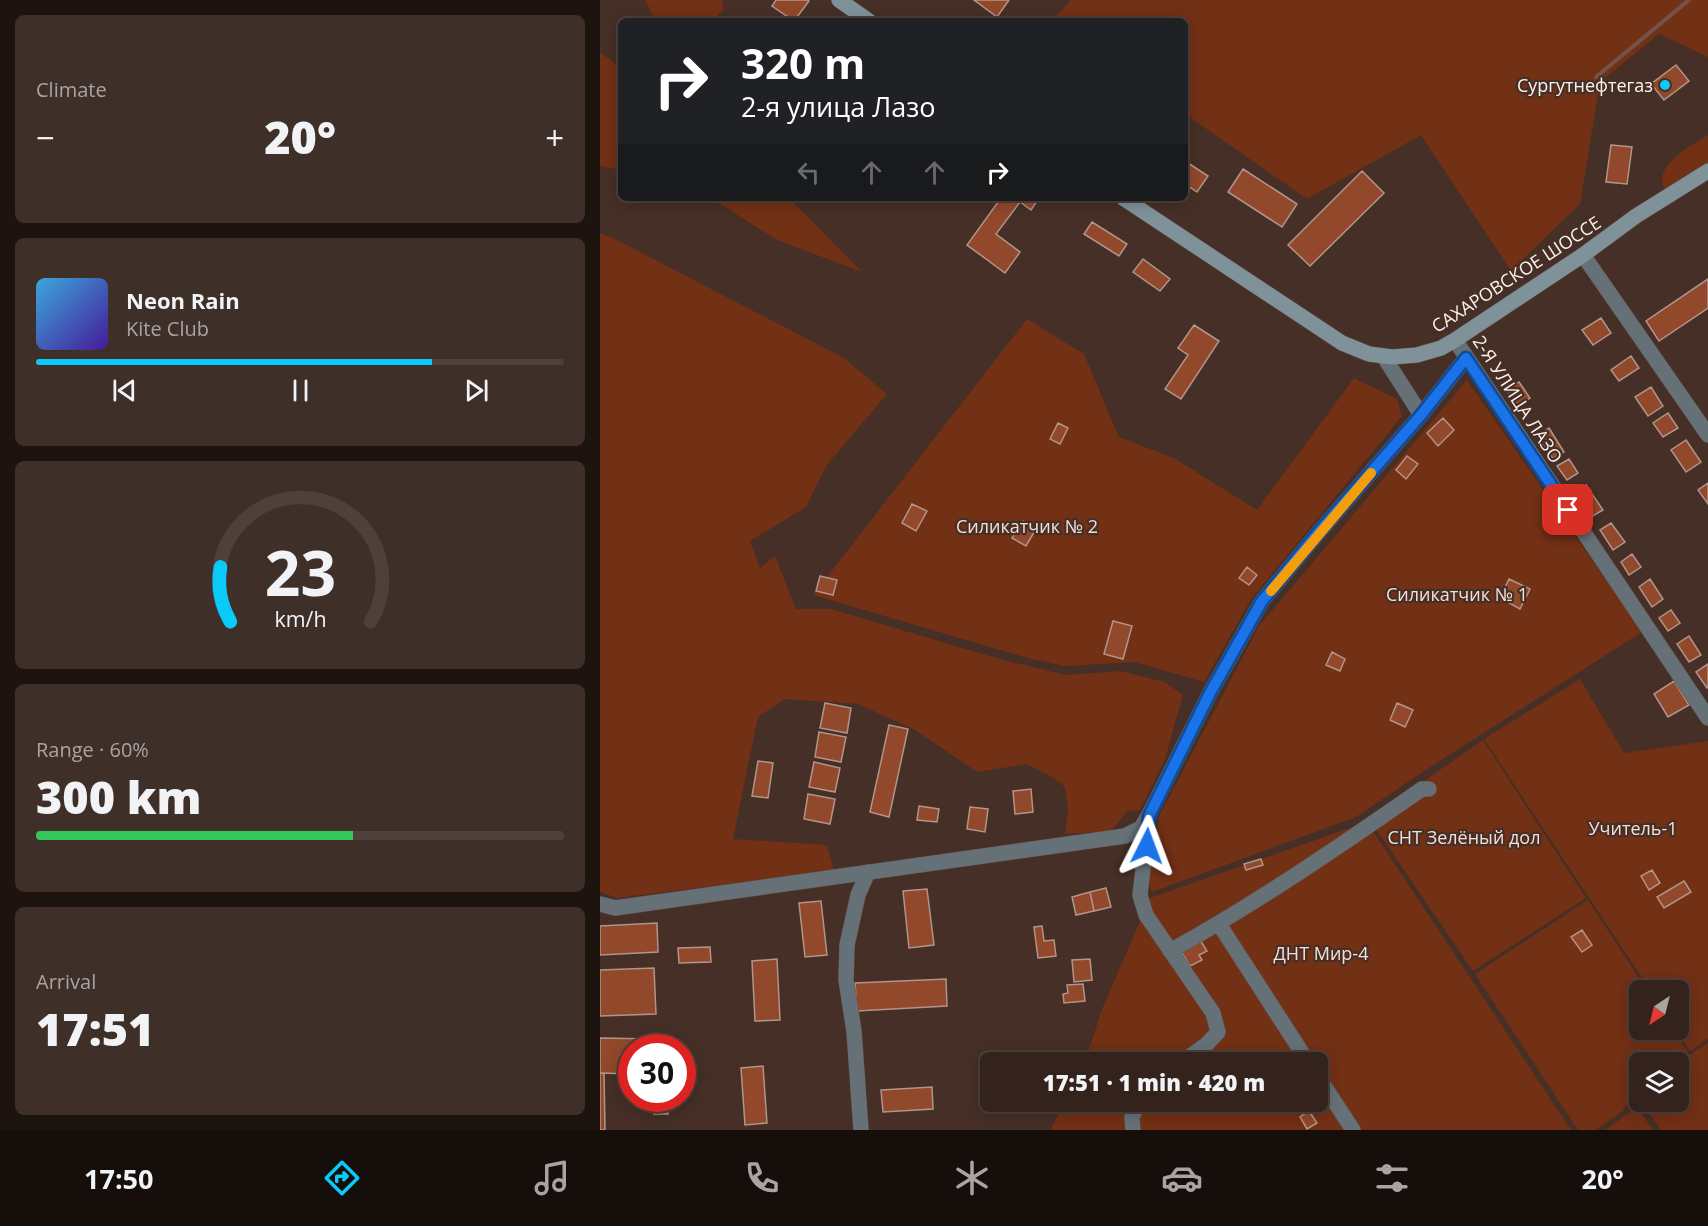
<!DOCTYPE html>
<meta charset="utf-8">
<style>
body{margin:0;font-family:"Open Sans",sans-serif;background:#3f2f29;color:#f1f3f6;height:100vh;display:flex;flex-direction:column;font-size:22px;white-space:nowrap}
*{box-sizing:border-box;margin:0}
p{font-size:20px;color:#a9a4a3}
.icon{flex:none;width:33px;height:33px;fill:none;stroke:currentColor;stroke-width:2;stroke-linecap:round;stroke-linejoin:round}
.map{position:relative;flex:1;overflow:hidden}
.sheet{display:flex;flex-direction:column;gap:15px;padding:15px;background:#1d130f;width:600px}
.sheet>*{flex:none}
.banner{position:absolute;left:18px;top:18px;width:570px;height:183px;border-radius:9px;box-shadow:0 3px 15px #0003,0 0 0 2px #4e403b;background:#202124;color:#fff;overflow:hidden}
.needle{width:39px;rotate:215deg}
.fabs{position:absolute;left:1029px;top:980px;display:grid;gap:12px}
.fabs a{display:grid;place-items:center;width:60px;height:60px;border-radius:9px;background:#34231c;box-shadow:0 3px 15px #0003,0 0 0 2px #4e403b;font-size:30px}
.speed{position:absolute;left:18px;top:1034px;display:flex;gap:12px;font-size:30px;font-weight:700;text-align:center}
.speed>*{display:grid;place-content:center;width:78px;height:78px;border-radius:50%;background:#34231c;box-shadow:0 3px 15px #0003,0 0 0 2px #4e403b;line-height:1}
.speed .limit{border:9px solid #d22;background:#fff;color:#111}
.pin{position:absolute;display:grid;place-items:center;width:51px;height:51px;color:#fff;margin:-26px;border-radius:12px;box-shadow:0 3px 9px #0006}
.me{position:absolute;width:66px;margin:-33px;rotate:3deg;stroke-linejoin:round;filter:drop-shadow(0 0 4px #0008)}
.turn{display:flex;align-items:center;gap:21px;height:126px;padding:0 24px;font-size:27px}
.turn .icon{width:78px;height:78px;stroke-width:2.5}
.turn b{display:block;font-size:42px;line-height:51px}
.lanes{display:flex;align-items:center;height:57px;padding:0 24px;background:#0003;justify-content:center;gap:30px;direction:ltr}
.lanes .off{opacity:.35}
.big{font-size:45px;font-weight:800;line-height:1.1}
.sheet .tile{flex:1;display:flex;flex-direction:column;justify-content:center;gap:9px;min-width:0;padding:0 21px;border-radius:9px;background:#3f2f29}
.sheet .dial{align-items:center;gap:0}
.dial svg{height:156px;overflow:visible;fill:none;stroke:#4e403b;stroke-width:7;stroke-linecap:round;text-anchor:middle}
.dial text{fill:#f1f3f6;stroke:none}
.song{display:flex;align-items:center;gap:18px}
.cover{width:72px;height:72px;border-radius:9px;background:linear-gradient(135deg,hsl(200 70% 55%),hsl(260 70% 35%))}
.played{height:6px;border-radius:3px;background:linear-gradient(90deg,#0acafa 75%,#4e403b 75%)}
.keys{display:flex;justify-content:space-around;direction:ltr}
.heat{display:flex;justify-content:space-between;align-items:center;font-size:33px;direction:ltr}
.charge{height:9px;border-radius:4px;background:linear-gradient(90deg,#34c759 60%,#4e403b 0)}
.trip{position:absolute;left:380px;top:1052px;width:348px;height:60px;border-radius:9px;background:#34231c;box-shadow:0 3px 15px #0003,0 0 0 2px #4e403b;font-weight:800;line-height:60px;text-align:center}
.menu{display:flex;height:96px;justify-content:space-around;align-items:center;background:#150e0b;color:#a9a4a3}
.menu .icon{width:42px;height:42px}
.menu .on{color:#0acafa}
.menu b{font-size:27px;color:#f1f3f6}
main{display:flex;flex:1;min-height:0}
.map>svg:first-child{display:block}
.green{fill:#723015}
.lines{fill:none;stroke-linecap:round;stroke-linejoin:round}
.stream{stroke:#72544a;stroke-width:4}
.building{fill:#91482b;stroke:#b1958b;stroke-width:1.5}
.street-casing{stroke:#634e46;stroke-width:16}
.secondary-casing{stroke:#634e46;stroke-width:16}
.street{stroke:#657176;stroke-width:15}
.secondary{stroke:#7f929a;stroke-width:15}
.route-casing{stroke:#114b97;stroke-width:15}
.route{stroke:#1a73e8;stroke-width:10}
.slow{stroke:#f59e0b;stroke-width:10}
.poi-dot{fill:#0acafa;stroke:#452f26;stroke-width:2}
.labels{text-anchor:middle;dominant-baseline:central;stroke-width:4.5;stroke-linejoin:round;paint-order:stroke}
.poi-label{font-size:18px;fill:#fef2ee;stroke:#452f26;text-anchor:end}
.street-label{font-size:18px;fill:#fef2ee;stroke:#452f26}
.park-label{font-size:18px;fill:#f5ded6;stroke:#452f26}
</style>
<main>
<section class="sheet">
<div class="tile"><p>Climate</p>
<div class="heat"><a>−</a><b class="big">20°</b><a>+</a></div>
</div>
<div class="tile">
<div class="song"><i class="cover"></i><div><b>Neon Rain</b><p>Kite Club</p></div></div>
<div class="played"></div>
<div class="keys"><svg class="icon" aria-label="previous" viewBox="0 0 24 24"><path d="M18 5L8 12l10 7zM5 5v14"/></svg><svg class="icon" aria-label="pause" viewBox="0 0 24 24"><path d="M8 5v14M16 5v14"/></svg><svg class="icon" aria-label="next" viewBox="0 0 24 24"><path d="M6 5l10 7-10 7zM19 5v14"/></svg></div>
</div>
<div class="tile dial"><svg viewBox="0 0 100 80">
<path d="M14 69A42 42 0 1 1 86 69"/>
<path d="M14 69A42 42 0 0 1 9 41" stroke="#0acafa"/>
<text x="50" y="56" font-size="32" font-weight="700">23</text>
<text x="50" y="72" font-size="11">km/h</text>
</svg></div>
<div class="tile"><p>Range · 60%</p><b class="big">300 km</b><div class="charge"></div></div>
<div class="tile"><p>Arrival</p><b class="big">17:51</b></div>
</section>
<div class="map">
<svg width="1108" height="1130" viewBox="0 0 1108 1130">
<rect width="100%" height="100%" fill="#452f26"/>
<path class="green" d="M45 0H122L124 9 112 21H56Z
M471 0H1108V57L1059 34 1000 82 980 204 911 271 821 135 707 199 585 114V21H451Z
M0 52 21 68V170L0 166Z
M1108 135V163L1069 190 1064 188C1053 165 1092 145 1108 135Z
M111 198H189L262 272 177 240Z
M0 233 17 240 244 358 287 394 226 466 206 507 150 541 160 568 175 556 196 609H231L403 660 466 675 520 671 565 682 583 695 565 759 540 810 527 812 511 831 465 834 468 811 465 787 452 777 427 764 377 772 315 730 258 704 185 699 158 717 133 839 227 845 234 871 17 898 0 892Z
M427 319 484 354 519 437 574 458 657 510 754 378 797 399 802 416 652 598 604 682 534 662 466 666 431 659 213 595Z
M867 380 1042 632 824 771 756 817 552 892 548 881 559 816 659 626Z
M980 679 1024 753 1108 741V1039L1090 1051 1075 1029H1078V990H1050L884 739Z
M883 740 986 898 873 971 769 819Z
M767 822 971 1130H450L466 1101H717V1062H485L502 1009 550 898Z
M988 900 1047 990H1040V1029H1073L1088 1052 1073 1062H1040L1039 1084 1034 1088 1023 1111 996 1130H978L875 974Z
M1108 1043V1130H1061L1041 1101H1078V1062Z
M1037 1107 1053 1130H1005Z"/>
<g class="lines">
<path class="stream" d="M996 77 1089 0"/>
</g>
<path class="building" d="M176 0H207L209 1 194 21 172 6Z
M374 0H409L397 17Z
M1076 65 1089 81 1064 100 1051 84Z
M1011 145 1032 147 1027 184 1006 182Z
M585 161 608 176 597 192 585 184Z
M643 169 697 204 682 227 628 192Z
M762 171 784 193 710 266 688 245Z
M401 198H439L431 210 420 202 396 234 420 252 405 273 367 245Z
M492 222 527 244 519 256 484 234Z
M543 259 570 279 560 291 533 272Z
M1108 279V308L1059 341 1046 321Z
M1001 318 1011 333 993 345 982 330Z
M594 325 619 341 581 399 565 389 588 355 578 348Z
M1031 356 1039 368 1019 381 1011 370Z
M919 382 930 398 918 406 907 390Z
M1051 387 1063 406 1048 416 1035 397Z
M1068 413 1078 428 1063 437 1053 423Z
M843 418 854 430 838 446 827 433Z
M458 423 468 428 460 444 450 439Z
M949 428 964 452 953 459 937 436Z
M1086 440 1101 462 1086 472 1071 450Z
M807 456 818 464 806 479 796 470Z
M969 459 978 473 967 480 957 466Z
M1108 483V504L1098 490Z
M986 485 1003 510 991 517 975 493Z
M312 504 327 511 316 531 302 523Z
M423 521 436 529 426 546 412 538Z
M1011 523 1025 542 1013 550 1000 530Z
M1032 554 1041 567 1029 575 1021 562Z
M647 567 657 575 649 585 639 578Z
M220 576 237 580 233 595 216 591Z
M909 579 930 589 920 609 900 598Z
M1050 579 1063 599 1052 607 1039 587Z
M1071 610 1080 623 1068 631 1059 618Z
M513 621 532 626 523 659 504 654Z
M1089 636 1101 655 1089 662 1077 644Z
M732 652 745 659 740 671 726 665Z
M1108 664V687L1107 688 1096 672Z
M1074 681 1089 705 1068 717 1054 694Z
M225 703 251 708 247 733 220 728Z
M797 703 813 710 805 727 790 720Z
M289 725 308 729 289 817 270 812Z
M219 732 246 737 241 762 215 757Z
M158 761 173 763 168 798 152 796Z
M214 762 240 768 235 792 209 787Z
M431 789 433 812 415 814 413 791Z
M208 794 235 799 230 824 204 819Z
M319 806 339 809 337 822 317 820Z
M370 807 388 809 385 832 367 829Z
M661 859 663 865 646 870 644 864Z
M1052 870 1060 883 1049 890 1041 876Z
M1084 881 1091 892 1064 908 1057 897Z
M506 888 511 907 494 911 490 892Z
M327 889 334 945 309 948 303 891Z
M490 892 494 911 476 915 472 897Z
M221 901 227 955 205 957 199 903Z
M57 923 58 952 0 955V926Z
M442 926 444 941 454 940 456 956 438 958 434 927Z
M982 930 992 945 982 952 971 937Z
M600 940 607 951 599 955 602 960 590 966 582 953 585 949Z
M110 947 111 962 79 963 78 948Z
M177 959 180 1020 155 1021 152 961Z
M490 959 492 980 474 982 472 960Z
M54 968 56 1014 0 1016V970Z
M346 979 347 1006 257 1011 255 983Z
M483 984 485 1001 464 1003 463 994 468 993 467 985Z
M0 1038 56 1039V1047H32V1074L0 1073Z
M163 1066 167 1123 145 1125 141 1068Z
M0 1073H4L5 1130H0Z
M332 1087 333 1109 283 1112 281 1090Z
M54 1098H68V1114H54Z
M587 1101H596L599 1105 588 1113 582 1104Z
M709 1111 717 1123 707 1129 700 1117Z"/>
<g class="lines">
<defs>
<path id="street" d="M983 255 1108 435
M855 340 1108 718
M784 357 821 415
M549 816 540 895 546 915 613 1013 618 1032 607 1044 582 1062
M0 904 15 908 525 836 541 828 551 811 610 693 662 601 718 533 821 415 866 358
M619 924 708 1062
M570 951C657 903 740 846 822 789H829
M717 1075 753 1130
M261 1130 254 1031 246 980 247 945 258 895 268 872
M533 1130 532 1117 540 1101"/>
<path id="secondary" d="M239 0 269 21
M523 198 742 343 769 354 792 357 817 355 841 348 855 340 983 255 1036 216 1108 171"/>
</defs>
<use href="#street" class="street-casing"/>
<use href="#secondary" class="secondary-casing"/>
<use href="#street" class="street"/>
<use href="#secondary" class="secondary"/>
</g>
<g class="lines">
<defs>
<path id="route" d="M547 846 549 816 610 693 662 601 718 533 821 415 866 358 968 510"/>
</defs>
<use href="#route" class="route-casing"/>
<use href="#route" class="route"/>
<path class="slow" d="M671 591 771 473"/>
</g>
<circle class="poi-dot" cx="1065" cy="85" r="6"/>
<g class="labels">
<g class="poi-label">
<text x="1053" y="85">Сургутнефтегаз</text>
</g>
<g class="street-label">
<text transform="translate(916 274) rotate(-33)">САХАРОВСКОЕ ШОССЕ</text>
<text transform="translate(918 399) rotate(57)">2-Я УЛИЦА ЛАЗО</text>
</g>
<g class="park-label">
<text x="427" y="526">Силикатчик № 2</text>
<text x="857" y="594">Силикатчик № 1</text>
<text x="1033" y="828">Учитель-1</text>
<text x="864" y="837">СНТ Зелёный дол</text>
<text x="721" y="953">ДНТ Мир-4</text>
</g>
</g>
</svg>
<div class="fabs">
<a><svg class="needle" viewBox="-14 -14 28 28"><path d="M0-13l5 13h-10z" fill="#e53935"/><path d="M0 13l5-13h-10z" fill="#a9a4a3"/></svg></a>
<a><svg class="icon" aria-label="layers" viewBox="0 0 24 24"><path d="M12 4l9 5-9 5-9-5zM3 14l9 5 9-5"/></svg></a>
</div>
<div class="speed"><div class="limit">30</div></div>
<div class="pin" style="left:968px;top:510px;background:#d93025"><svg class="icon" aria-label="arrive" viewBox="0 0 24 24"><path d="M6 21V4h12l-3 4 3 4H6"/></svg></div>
<svg class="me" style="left:547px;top:846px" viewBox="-20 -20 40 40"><path d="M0-17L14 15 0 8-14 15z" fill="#1a73e8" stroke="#fff" stroke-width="4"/></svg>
<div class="trip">17:51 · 1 min · 420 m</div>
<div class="banner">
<div class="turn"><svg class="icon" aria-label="right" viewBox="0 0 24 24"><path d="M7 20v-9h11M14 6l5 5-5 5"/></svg><div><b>320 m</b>2-я улица Лазо</div></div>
<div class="lanes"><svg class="icon off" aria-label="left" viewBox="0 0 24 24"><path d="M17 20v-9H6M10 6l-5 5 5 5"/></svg><svg class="icon off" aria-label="ahead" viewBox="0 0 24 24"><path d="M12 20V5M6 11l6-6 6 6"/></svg><svg class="icon off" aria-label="ahead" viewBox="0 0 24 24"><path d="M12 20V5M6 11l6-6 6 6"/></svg><svg class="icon" aria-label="right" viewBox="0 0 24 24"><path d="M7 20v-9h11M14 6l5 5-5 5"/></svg></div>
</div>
</div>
</main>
<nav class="menu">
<b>17:50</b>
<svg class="icon on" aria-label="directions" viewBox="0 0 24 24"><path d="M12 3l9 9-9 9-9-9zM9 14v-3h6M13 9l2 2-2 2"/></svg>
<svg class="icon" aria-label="music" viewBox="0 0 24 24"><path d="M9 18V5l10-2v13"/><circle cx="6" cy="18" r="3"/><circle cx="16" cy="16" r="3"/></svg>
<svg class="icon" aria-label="phone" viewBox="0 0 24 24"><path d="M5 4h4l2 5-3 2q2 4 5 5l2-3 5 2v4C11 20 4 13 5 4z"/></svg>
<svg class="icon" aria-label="climate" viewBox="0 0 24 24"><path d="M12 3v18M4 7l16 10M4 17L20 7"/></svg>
<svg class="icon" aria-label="car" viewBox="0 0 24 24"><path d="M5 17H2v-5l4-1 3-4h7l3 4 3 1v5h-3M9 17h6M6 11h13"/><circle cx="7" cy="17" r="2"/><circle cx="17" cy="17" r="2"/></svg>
<svg class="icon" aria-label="filters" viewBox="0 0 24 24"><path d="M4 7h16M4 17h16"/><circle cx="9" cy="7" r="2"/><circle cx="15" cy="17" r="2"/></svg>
<b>20°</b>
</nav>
